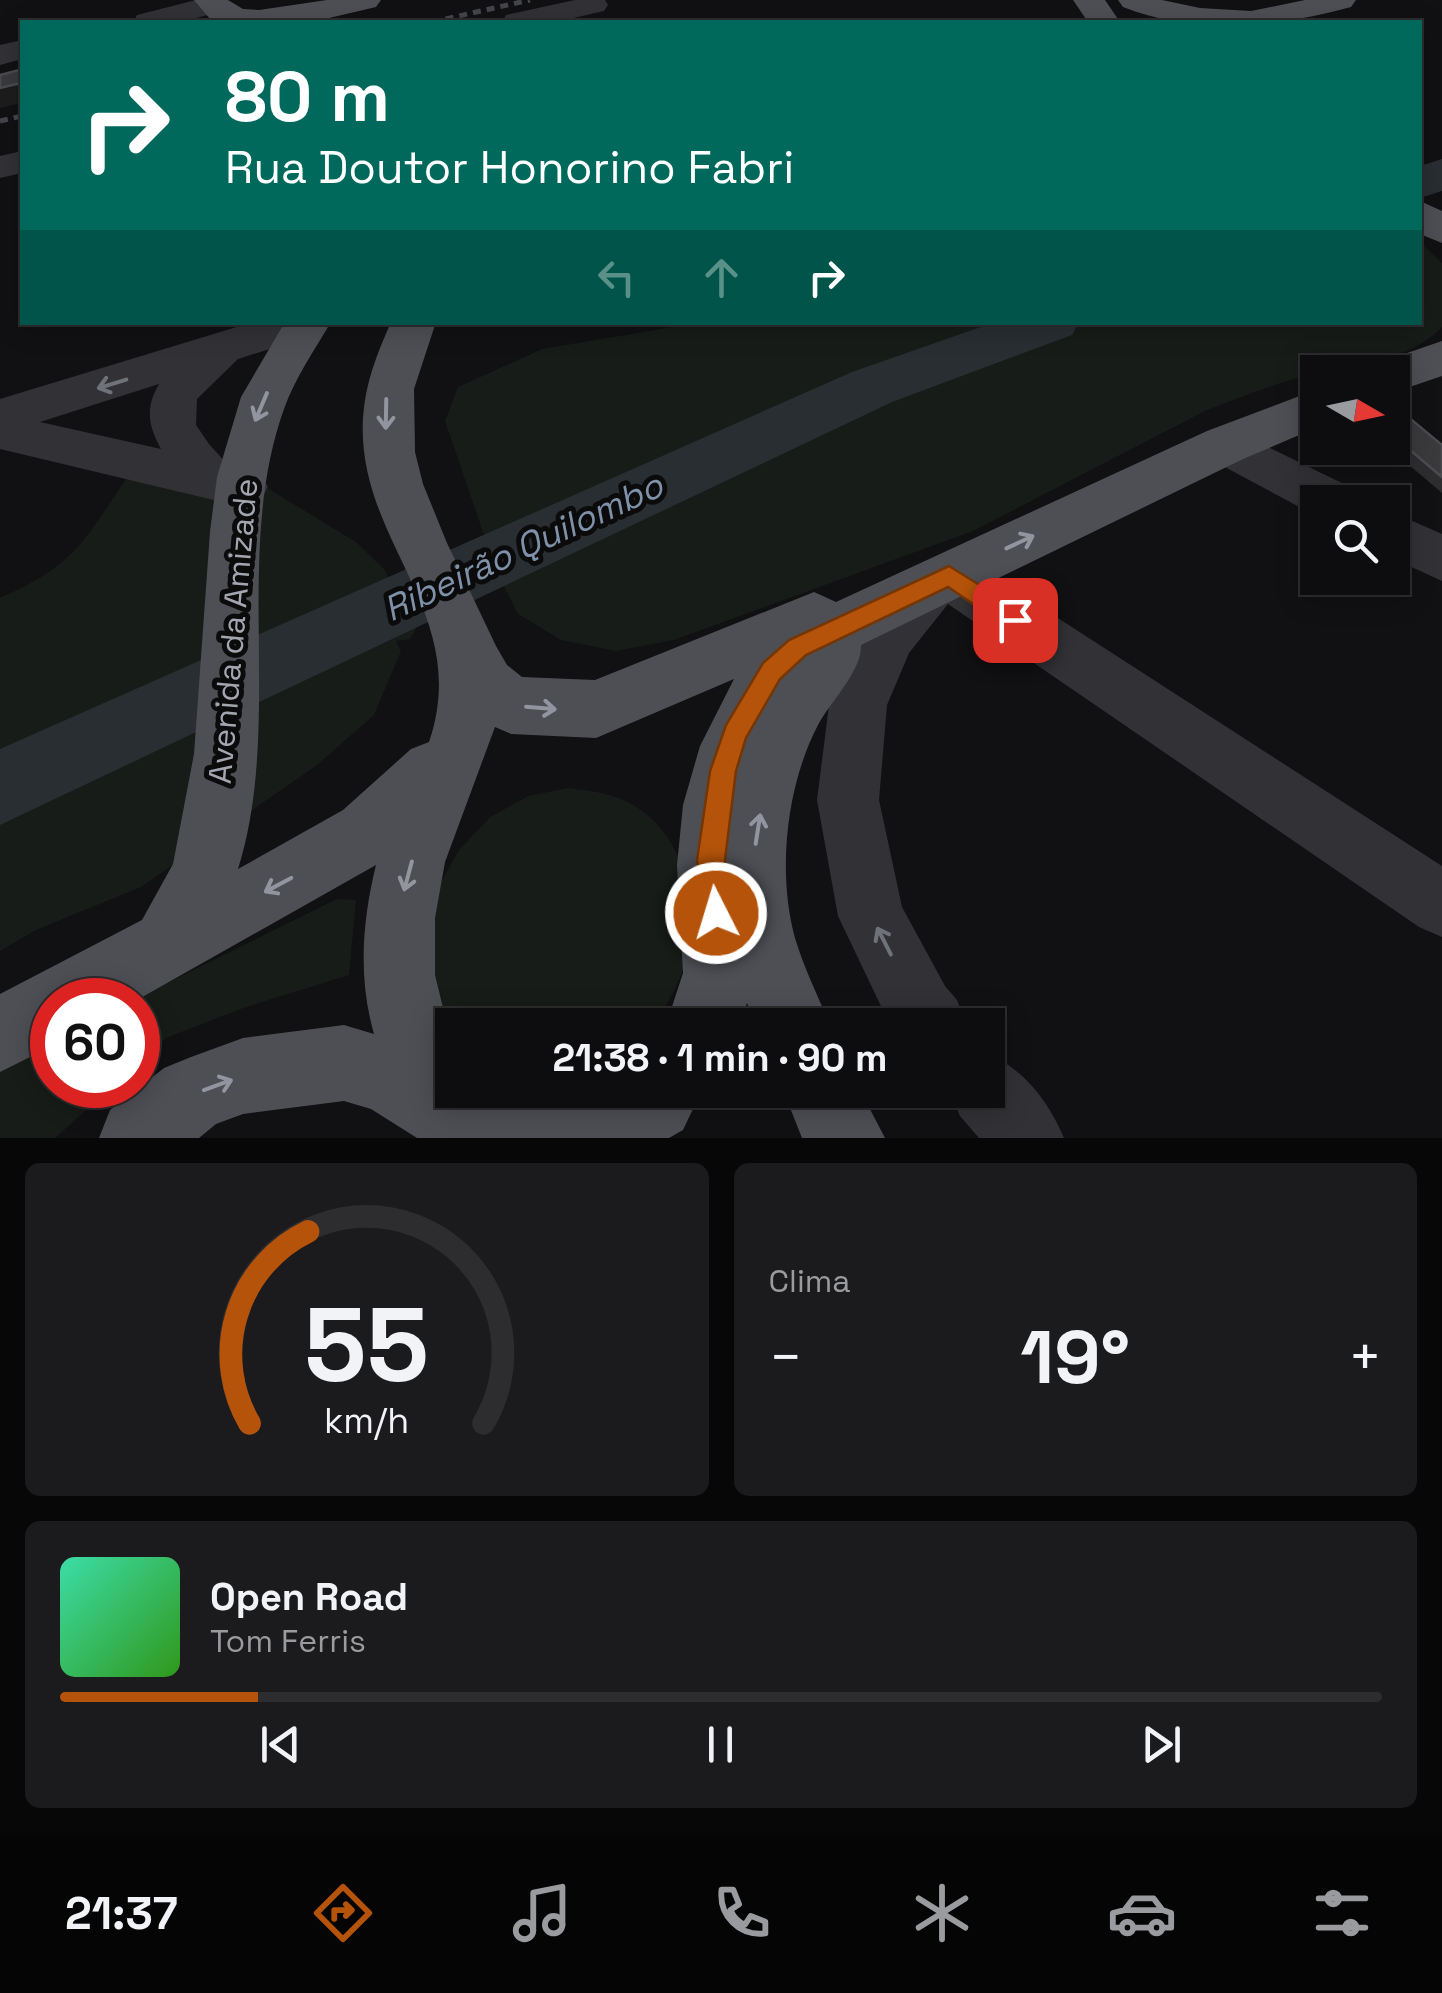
<!DOCTYPE html>
<html lang="pt">
<meta charset="utf-8">
<style>
body{margin:0;font-family:"Space Grotesk",sans-serif;background:#1b1a1c;color:#f1f3f6;height:100vh;display:flex;flex-direction:column;font-size:38px;white-space:nowrap}
*{box-sizing:border-box;margin:0}
p{font-size:32px;color:#9a9b9e}
.icon{flex:none;width:55px;height:55px;fill:none;stroke:currentColor;stroke-width:2;stroke-linecap:round;stroke-linejoin:round}
.map{position:relative;height:1138px;overflow:hidden}
.panel{display:flex;flex-direction:column;gap:25px;padding:25px;background:#070708;flex:1}
.panel>*{flex:none}
.banner{position:absolute;left:20px;top:20px;width:1402px;height:305px;border-radius:0px;box-shadow:0 5px 25px #0003,0 0 0 2px #2d2c2e;background:#00695c;color:#fff;overflow:hidden}
.needle{width:65px;rotate:99deg}
.tools{position:absolute;left:1300px;top:355px;display:grid;gap:20px}
.tools a{display:grid;place-items:center;width:110px;height:110px;border-radius:0px;background:#0d0c0e;box-shadow:0 5px 25px #0003,0 0 0 2px #2d2c2e;font-size:50px}
.speed{position:absolute;left:30px;top:978px;display:flex;gap:20px;font-size:50px;font-weight:700;text-align:center}
.speed>*{display:grid;place-content:center;width:130px;height:130px;border-radius:50%;background:#0d0c0e;box-shadow:0 5px 25px #0003,0 0 0 2px #2d2c2e;line-height:1}
.speed .limit{border:15px solid #d22;background:#fff;color:#111}
.pin{position:absolute;display:grid;place-items:center;width:85px;height:85px;color:#fff;margin:-42px;border-radius:20px;box-shadow:0 5px 15px #0006}
.me{position:absolute;width:110px;margin:-55px;rotate:355deg;stroke-linejoin:round;filter:drop-shadow(0 0 8px #0008)}
.turn{display:flex;align-items:center;gap:35px;height:210px;padding:0 40px;font-size:45px}
.turn .icon{width:130px;height:130px;stroke-width:2.5}
.turn b{display:block;font-size:70px;line-height:85px}
.lanes{display:flex;align-items:center;height:95px;padding:0 40px;background:#0003;justify-content:center;gap:50px;direction:ltr}
.lanes .off{opacity:.35}
.big{font-size:75px;font-weight:700;line-height:1.1}
.panel .tile{flex:1;display:flex;flex-direction:column;justify-content:center;gap:15px;min-width:0;padding:0 35px;border-radius:15px;background:#1b1a1c}
.panel .dial{align-items:center;gap:0}
.dial svg{height:260px;overflow:visible;fill:none;stroke:#2d2c2e;stroke-width:7;stroke-linecap:round;text-anchor:middle}
.dial text{fill:#f1f3f6;stroke:none}
.song{display:flex;align-items:center;gap:30px}
.cover{width:120px;height:120px;border-radius:15px;background:linear-gradient(135deg,hsl(160 70% 55%),hsl(110 70% 35%))}
.played{height:10px;border-radius:5px;background:linear-gradient(90deg,#b45309 15%,#2d2c2e 15%)}
.keys{display:flex;justify-content:space-around;direction:ltr}
.heat{display:flex;justify-content:space-between;align-items:center;font-size:55px;direction:ltr}
.panel .tiles{flex:1;display:grid;gap:25px;grid-template-columns:1fr 1fr}
.tile:last-child{grid-column:span 2}
.trip{position:absolute;left:435px;top:1008px;width:570px;height:100px;border-radius:0px;background:#0d0c0e;box-shadow:0 5px 25px #0003,0 0 0 2px #2d2c2e;font-weight:700;line-height:100px;text-align:center}
.dock{display:flex;height:160px;justify-content:space-around;align-items:center;background:#050506;color:#9a9b9e}
.dock .icon{width:70px;height:70px}
.dock .active{color:#b45309}
.dock b{font-size:45px;color:#f1f3f6}
.map>svg:first-child{display:block}
.green{fill:#171c18}
.lines{fill:none;stroke-linecap:round;stroke-linejoin:round}
.river{fill:#292e33;fill-rule:evenodd}
.minor{fill:#323236;fill-rule:evenodd}
.major{fill:#4e4f55;fill-rule:evenodd}
.rail{stroke:#45464b;stroke-width:5;stroke-dasharray:8 6;stroke-linecap:butt}
.wall{fill:#2d2d2f}
.shaded-wall{fill:#1c1c1d}
.building{fill:#3a3a3d;stroke:#4a4b4f;stroke-width:2.5}
.oneway{stroke:#70727a}
.oneway2{stroke:#92959f}
.route{fill:#b45309;stroke:#753606;stroke-width:2.5}
.labels{text-anchor:middle;dominant-baseline:central;stroke-width:10;stroke-linejoin:round;paint-order:stroke}
.street-label{font-size:32px;fill:#a3a6b1;stroke:#0c0b0c}
.water-label{font-size:35px;font-style:italic;fill:#7e91a8;stroke:#0c0b0c}
</style>
<div class="map">
<svg width="1442" height="1138" viewBox="0 0 1442 1138">
<rect width="100%" height="100%" fill="#111012"/>
<path class="green" d="M1420 242 1442 263V327C1410 361 1361 363 1318 372 1283 381 1243 396 1207 410L973 531 674 640 616 651 561 640 518 614 497 573 445 421 458 387 542 349 697 323 1420 322Z
M231 466 356 542 384 569 417 627 410 639 396 641 401 651 374 715 316 766 141 887 36 930 0 951V598C75 565 84 541 128 476Z
M568 788C594 791 619 794 641 810 707 858 705 972 649 1025H452V1030L431 986 436 891 459 850 490 817 528 796Z
M337 899 356 900 349 975 246 1007 166 1038 138 1064V1000H133Z
M52 1037V1085H114L55 1138H0V1063Z"/>
<g class="lines">
<path class="river" d="M1442 159V191L1420 198V166Z
M995 322H1079L1072 335 892 402 0 825V749L852 372Z"/>
<path class="minor" d="M196 0H224L227 5 223 11 181 22H133L137 15Z
M575 0H605L608 5 604 11 556 22H502L506 15Z
M22 40V59L0 65V45Z
M22 151V173L0 178V156Z
M253 322H326L320 333 238 359 197 399 196 425 209 444 227 464 260 473 268 487 260 501 243 507 0 449V399ZM159 384C145 408 148 425 161 449L40 422Z
M1225 426 1352 488 1359 502H1318V517L1208 458 1201 445 1208 432Z
M1392 512 1442 534V581L1392 558Z
M949 553 968 560 1442 866V937L1419 927 948 604 909 653 887 705 879 800 902 907 945 986 957 1000 967 1025H890L838 916 817 800 829 705 869 619 913 568Z
M988 1054C1024 1069 1049 1102 1064 1138H979L960 1116 949 1090H988Z"/>
<path class="major" d="M194 0H228L243 9 259 10 327 0H381L376 7 312 22H220L210 19Z
M1073 0H1105L1120 22H1088Z
M1118 0H1162L1200 8 1251 11 1305 0H1356L1351 7C1280 27 1193 35 1123 7Z
M1420 201 1442 211V243L1420 234Z
M285 322H331C314 351 295 378 284 409 232 554 284 722 238 869L343 810 411 749 429 742C473 612 356 543 363 418 365 383 377 354 391 322H436L414 389 415 452 423 484 447 543 496 646 507 665 522 677 595 680 814 592 836 602 1207 431 1318 389V427L1243 459 861 645C862 671 830 702 818 725 786 786 777 873 795 938 804 968 818 996 830 1025H756L747 1003 740 1025H666L683 973 677 865 683 805 700 746 734 679 596 738 511 734 495 727 445 862 435 918V975L452 1045V1090H495L525 1100 587 1097 601 1090H702L683 1130 669 1138H417L371 1109 344 1101 243 1114 216 1124 199 1138H99L110 1110 164 1068 191 1057 243 1038 344 1025 374 1034C358 978 362 922 376 865L137 1000H52V1046L0 1072V994L142 920 173 864 194 754 210 532 217 477 241 397Z
M1442 341V376L1392 393V372H1370L1375 364Z
M783 1090H860L885 1138H802Z"/>
<path class="rail" d="M432 22 530 0
M0 121 22 116"/>
</g>
<path class="wall" d="M1392 407 1442 445V493L1389 448H1392Z
M1345 448H1386L1359 460Z"/>
<path class="shaded-wall" d="M19 70 22 75V103L0 108V88Z
M1378 448H1386L1359 460 1368 452Z"/>
<path class="building" d="M19 70 21 83 0 88V75Z
M1395 406 1442 445V477L1397 439 1392 441V407Z
M1362 448H1378L1368 452Z"/>
<defs><path id="oneway-shaft" d="M-6 0H5M1.5-3L5.5 0L1.5 3" fill="none" stroke-width="1.6" stroke-linecap="round" stroke-linejoin="round" transform="scale(2.5)"/></defs>
<g class="oneway">
<use href="#oneway-shaft" transform="translate(112 384) rotate(163)"/>
<use href="#oneway-shaft" transform="translate(884 941) rotate(-117)"/>
</g>
<g class="oneway2">
<use href="#oneway-shaft" transform="translate(261 407) rotate(113)"/>
<use href="#oneway-shaft" transform="translate(386 414) rotate(91)"/>
<use href="#oneway-shaft" transform="translate(1020 542) rotate(-25)"/>
<use href="#oneway-shaft" transform="translate(541 708) rotate(5)"/>
<use href="#oneway-shaft" transform="translate(758 829) rotate(-81)"/>
<use href="#oneway-shaft" transform="translate(408 876) rotate(105)"/>
<use href="#oneway-shaft" transform="translate(278 885) rotate(152)"/>
<use href="#oneway-shaft" transform="translate(218 1085) rotate(-20)"/>
</g>
<path class="route" d="M949 566 1023 612 1027 620 1023 627 1015 630 1007 627 948 587 806 655 780 679 746 738 736 771 725 860 730 913 726 923 716 927 706 923 697 860 710 771 726 725 763 663 789 640Z"/>
<g class="labels">
<g class="street-label">
<text transform="translate(233 631) rotate(-85)">Avenida da Amizade</text>
</g>
<g class="water-label">
<text transform="translate(523 547) rotate(-25)">Ribeirão Quilombo</text>
</g>
</g>
</svg>
<div class="tools">
<a><svg class="needle" viewBox="-14 -14 28 28"><path d="M0-13l5 13h-10z" fill="#e53935"/><path d="M0 13l5-13h-10z" fill="#9a9b9e"/></svg></a>
<a><svg class="icon" aria-label="search" viewBox="0 0 24 24"><circle cx="10" cy="10" r="6"/><path d="M15 15l6 6"/></svg></a>
</div>
<div class="speed"><div class="limit">60</div></div>
<div class="pin" style="left:1015px;top:620px;background:#d93025"><svg class="icon" aria-label="arrive" viewBox="0 0 24 24"><path d="M6 21V4h12l-3 4 3 4H6"/></svg></div>
<svg class="me" style="left:716px;top:913px" viewBox="-20 -20 40 40"><circle r="17" fill="#b45309" stroke="#fff" stroke-width="3"/><path d="M0-11L8 9 0 5-8 9z" fill="#fff"/></svg>
<div class="trip">21:38 · 1 min · 90 m</div>
<div class="banner">
<div class="turn"><svg class="icon" aria-label="right" viewBox="0 0 24 24"><path d="M7 20v-9h11M14 6l5 5-5 5"/></svg><div><b>80 m</b>Rua Doutor Honorino Fabri</div></div>
<div class="lanes"><svg class="icon off" aria-label="left" viewBox="0 0 24 24"><path d="M17 20v-9H6M10 6l-5 5 5 5"/></svg><svg class="icon off" aria-label="ahead" viewBox="0 0 24 24"><path d="M12 20V5M6 11l6-6 6 6"/></svg><svg class="icon" aria-label="right" viewBox="0 0 24 24"><path d="M7 20v-9h11M14 6l5 5-5 5"/></svg></div>
</div>
</div>
<section class="panel">
<div class="tiles">
<div class="tile dial"><svg viewBox="0 0 100 80">
<path d="M14 69A42 42 0 1 1 86 69"/>
<path d="M14 69A42 42 0 0 1 32 10" stroke="#b45309"/>
<text x="50" y="56" font-size="32" font-weight="700">55</text>
<text x="50" y="72" font-size="11">km/h</text>
</svg></div>
<div class="tile"><p>Clima</p>
<div class="heat"><a>−</a><b class="big">19°</b><a>+</a></div>
</div>
<div class="tile">
<div class="song"><i class="cover"></i><div><b>Open Road</b><p>Tom Ferris</p></div></div>
<div class="played"></div>
<div class="keys"><svg class="icon" aria-label="previous" viewBox="0 0 24 24"><path d="M18 5L8 12l10 7zM5 5v14"/></svg><svg class="icon" aria-label="pause" viewBox="0 0 24 24"><path d="M8 5v14M16 5v14"/></svg><svg class="icon" aria-label="next" viewBox="0 0 24 24"><path d="M6 5l10 7-10 7zM19 5v14"/></svg></div>
</div>
</div>
</section>
<nav class="dock">
<b>21:37</b>
<svg class="icon active" aria-label="directions" viewBox="0 0 24 24"><path d="M12 3l9 9-9 9-9-9zM9 14v-3h6M13 9l2 2-2 2"/></svg>
<svg class="icon" aria-label="music" viewBox="0 0 24 24"><path d="M9 18V5l10-2v13"/><circle cx="6" cy="18" r="3"/><circle cx="16" cy="16" r="3"/></svg>
<svg class="icon" aria-label="phone" viewBox="0 0 24 24"><path d="M5 4h4l2 5-3 2q2 4 5 5l2-3 5 2v4C11 20 4 13 5 4z"/></svg>
<svg class="icon" aria-label="climate" viewBox="0 0 24 24"><path d="M12 3v18M4 7l16 10M4 17L20 7"/></svg>
<svg class="icon" aria-label="car" viewBox="0 0 24 24"><path d="M5 17H2v-5l4-1 3-4h7l3 4 3 1v5h-3M9 17h6M6 11h13"/><circle cx="7" cy="17" r="2"/><circle cx="17" cy="17" r="2"/></svg>
<svg class="icon" aria-label="filters" viewBox="0 0 24 24"><path d="M4 7h16M4 17h16"/><circle cx="9" cy="7" r="2"/><circle cx="15" cy="17" r="2"/></svg>
</nav>
